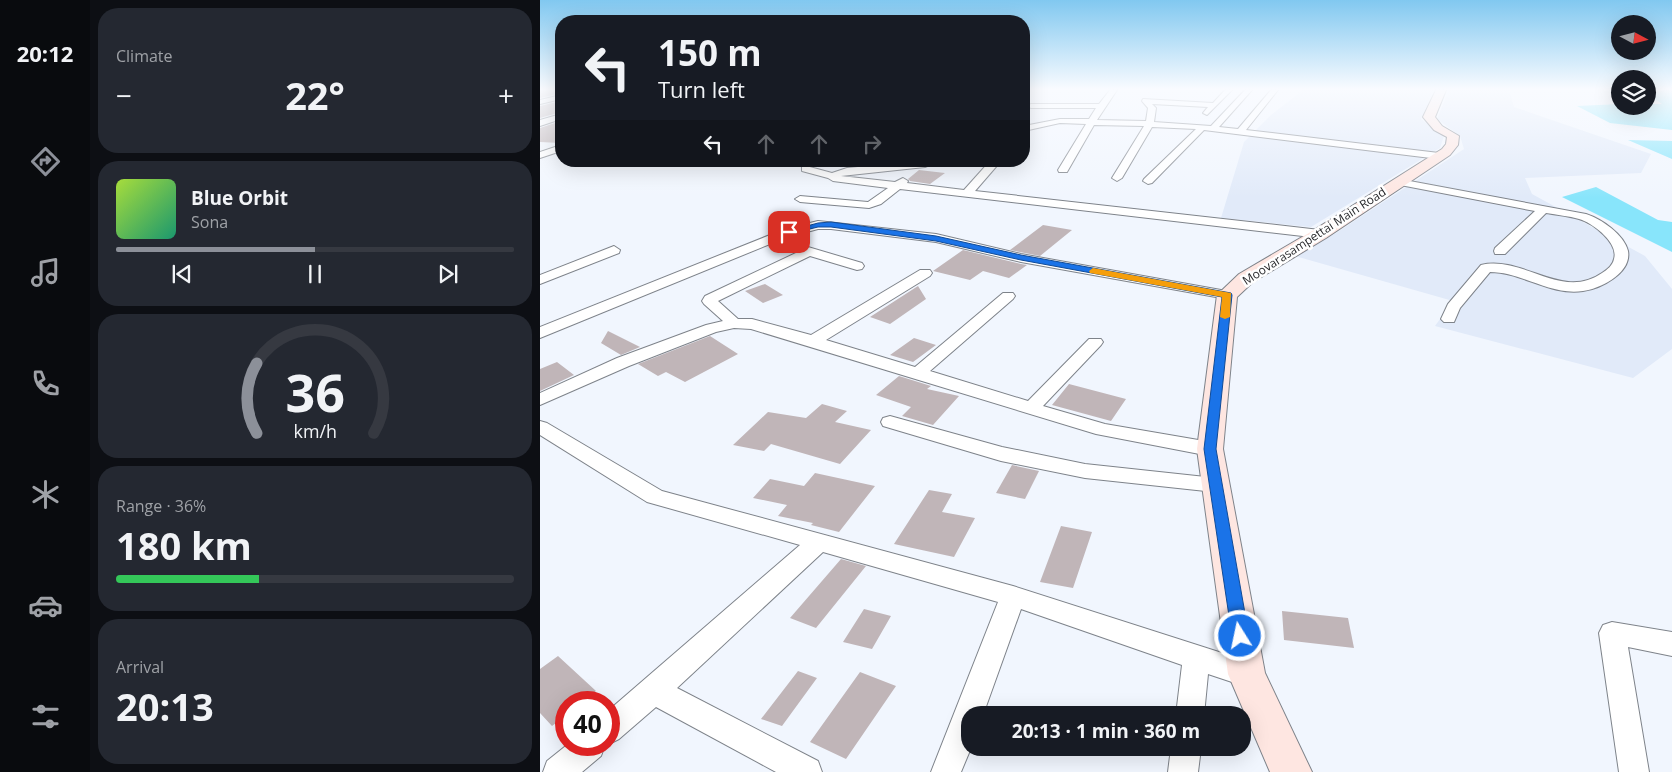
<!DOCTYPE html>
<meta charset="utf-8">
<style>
body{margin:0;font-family:"Open Sans",sans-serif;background:#242831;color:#f1f3f6;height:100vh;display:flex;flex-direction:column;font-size:19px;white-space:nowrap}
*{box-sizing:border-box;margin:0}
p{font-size:16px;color:#9ea1a6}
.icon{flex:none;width:28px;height:28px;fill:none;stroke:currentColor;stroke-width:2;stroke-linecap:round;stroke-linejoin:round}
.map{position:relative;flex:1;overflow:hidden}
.details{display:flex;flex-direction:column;gap:8px;padding:8px;background:#0d0f14;width:450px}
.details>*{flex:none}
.hud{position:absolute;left:15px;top:15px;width:475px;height:152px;border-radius:20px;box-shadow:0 5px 20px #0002;background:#171b24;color:#f1f3f6;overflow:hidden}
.needle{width:32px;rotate:97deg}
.fabs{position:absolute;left:1071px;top:15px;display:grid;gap:10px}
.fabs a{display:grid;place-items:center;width:45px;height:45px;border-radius:50%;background:#171b24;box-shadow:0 5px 20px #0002;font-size:25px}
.speed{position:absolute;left:15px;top:691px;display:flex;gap:10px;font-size:25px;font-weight:700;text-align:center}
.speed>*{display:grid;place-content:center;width:65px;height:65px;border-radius:50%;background:#171b24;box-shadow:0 5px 20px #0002;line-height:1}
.speed .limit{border:8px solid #d22;background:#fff;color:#111}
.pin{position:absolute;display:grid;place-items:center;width:42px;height:42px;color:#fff;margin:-21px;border-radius:10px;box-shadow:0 2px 8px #0006}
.me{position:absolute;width:55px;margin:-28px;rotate:350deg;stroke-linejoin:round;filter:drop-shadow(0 0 4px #0008)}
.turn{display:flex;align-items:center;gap:18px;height:105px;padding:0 20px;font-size:22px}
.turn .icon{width:65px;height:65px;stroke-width:2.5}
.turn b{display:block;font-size:35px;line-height:42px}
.lanes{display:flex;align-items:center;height:48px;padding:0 20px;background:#0003;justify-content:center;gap:25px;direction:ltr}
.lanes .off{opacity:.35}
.big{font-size:38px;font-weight:700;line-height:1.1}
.details .card{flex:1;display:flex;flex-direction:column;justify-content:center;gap:8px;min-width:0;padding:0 18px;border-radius:20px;background:#242831}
.details .dial{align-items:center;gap:0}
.dial svg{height:130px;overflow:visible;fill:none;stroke:#363941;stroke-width:7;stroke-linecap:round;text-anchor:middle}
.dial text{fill:#f1f3f6;stroke:none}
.song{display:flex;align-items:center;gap:15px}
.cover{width:60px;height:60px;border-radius:8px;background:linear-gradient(135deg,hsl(80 70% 55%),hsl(160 70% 35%))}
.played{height:5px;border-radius:2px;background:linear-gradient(90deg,#8c9099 50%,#363941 50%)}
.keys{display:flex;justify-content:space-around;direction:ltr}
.heat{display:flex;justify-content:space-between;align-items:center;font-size:28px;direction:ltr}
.charge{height:8px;border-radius:4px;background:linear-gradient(90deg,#34c759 36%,#363941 0)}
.trip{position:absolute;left:421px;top:706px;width:290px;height:50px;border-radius:20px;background:#171b24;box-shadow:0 5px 20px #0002;font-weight:700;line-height:50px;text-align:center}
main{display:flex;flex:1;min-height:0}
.tab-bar{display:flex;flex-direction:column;width:90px;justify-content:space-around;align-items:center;background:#090b0e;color:#9ea1a6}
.tab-bar .icon{width:35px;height:35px}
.tab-bar .current{color:#8c9099}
.tab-bar b{font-size:22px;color:#f1f3f6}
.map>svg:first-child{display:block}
.built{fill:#e1eaf9}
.water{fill:#88e5fb}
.building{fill:#c0b5b8}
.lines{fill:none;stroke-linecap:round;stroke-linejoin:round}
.street-casing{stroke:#7e838a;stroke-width:2}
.secondary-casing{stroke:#7e838a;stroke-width:2}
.street{fill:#fff;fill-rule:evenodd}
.secondary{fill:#fee6e1;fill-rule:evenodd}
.route{fill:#1a73e8;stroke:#114b97}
.slow{fill:#f59e0b}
.labels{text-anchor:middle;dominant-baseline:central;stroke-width:5;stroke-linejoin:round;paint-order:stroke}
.street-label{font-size:12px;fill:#252629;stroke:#fff}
</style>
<main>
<nav class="tab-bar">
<b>20:12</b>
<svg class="icon current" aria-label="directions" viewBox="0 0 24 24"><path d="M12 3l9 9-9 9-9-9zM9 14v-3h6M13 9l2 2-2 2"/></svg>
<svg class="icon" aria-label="music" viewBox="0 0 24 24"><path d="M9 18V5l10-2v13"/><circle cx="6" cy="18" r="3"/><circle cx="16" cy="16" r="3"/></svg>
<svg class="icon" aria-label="phone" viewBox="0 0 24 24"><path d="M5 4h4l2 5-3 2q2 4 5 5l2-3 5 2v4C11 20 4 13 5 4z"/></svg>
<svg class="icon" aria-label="climate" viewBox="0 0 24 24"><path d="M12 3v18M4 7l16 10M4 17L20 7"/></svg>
<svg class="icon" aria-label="car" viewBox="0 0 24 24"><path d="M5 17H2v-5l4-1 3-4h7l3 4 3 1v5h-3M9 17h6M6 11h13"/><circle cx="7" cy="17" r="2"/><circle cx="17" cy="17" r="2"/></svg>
<svg class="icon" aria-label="filters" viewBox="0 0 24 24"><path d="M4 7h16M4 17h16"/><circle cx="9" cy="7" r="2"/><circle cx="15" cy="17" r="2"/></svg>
</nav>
<section class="details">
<div class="card"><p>Climate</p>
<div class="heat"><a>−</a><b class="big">22°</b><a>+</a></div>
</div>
<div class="card">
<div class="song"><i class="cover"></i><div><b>Blue Orbit</b><p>Sona</p></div></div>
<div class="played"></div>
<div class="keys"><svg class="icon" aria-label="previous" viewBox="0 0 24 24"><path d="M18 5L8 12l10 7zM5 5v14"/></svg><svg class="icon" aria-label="pause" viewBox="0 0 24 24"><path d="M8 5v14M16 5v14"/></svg><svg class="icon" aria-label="next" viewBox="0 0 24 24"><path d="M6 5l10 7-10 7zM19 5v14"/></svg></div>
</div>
<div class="card dial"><svg viewBox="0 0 100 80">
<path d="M14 69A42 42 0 1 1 86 69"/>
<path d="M14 69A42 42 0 0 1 14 26" stroke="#8c9099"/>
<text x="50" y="56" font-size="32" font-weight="700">36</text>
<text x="50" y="72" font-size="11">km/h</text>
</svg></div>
<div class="card"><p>Range · 36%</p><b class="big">180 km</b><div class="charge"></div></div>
<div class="card"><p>Arrival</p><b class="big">20:13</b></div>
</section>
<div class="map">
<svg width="1132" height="772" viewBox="0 0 1132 772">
<rect width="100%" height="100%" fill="#f1f6fe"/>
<path class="built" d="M763 90H894L881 119 904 136 900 148 771 227 681 218 704 142 731 115Z
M909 90H969L974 107 1111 154 1101 173 985 178 992 194 1105 256 1132 289V349L1093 378 895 326 913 301 755 256 796 233 924 149 920 136 897 119Z"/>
<path class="water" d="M1108 90H1132V130L1070 123 1037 106 1080 104V106H1108V104H1122L1108 94Z
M1088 140 1132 141V159Z
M1056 187 1118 220 1132 222V252L1022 197Z"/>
<path class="building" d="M0 90H21V93L0 98Z
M21 101V112L0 118V106Z
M21 121V143L0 142V128Z
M379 170 405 173 390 184 370 181 368 179Z
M503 225 532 230 500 256 470 250Z
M423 250 481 264 487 265 469 278 443 271 430 280 393 271Z
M225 284 243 295 223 303 205 291Z
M378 286 386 299 350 324 330 317Z
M68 331 100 347 81 355 61 343Z
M170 336 198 354 145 382 126 372 118 376 98 364Z
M374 338 396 345 373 362 350 355Z
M17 362 34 375 0 391V369Z
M359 376 391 386 387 389 419 396 393 425 362 416 371 407 336 395Z
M529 384 586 399 571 421 512 405Z
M282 404 307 411 295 422 331 430 300 464 231 444 224 451 193 445 228 412 266 418Z
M472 465 499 471 485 499 456 493Z
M275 473 335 486 299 532 271 525 273 523 238 516 247 505 213 498 230 479 264 486Z
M389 490 412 494 402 512 435 518 414 557 354 544Z
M521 526 552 532 533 588 500 582Z
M301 559 326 566 276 628 250 618Z
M324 609 351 616 332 649 303 642Z
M742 611 808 618 814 648 744 640Z
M18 656 56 691 42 702H26V715L12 726 0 713V669Z
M258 671 277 678 242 726 221 719Z
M320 672 356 686 306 759 270 742Z"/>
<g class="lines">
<defs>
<path id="street" d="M570 90H577L557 120 606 121 608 108 602 101 603 99 673 103 685 90H692L667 115 663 113 668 107 612 104 616 108 614 122 671 126 705 90H712L679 127 698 129 731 90H738L706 130 899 153 904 156 899 159 664 130 612 183 608 184 603 181 604 179 656 129 612 127 582 178 577 181 572 178 604 126 554 125 527 172H519L518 170 546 124 520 123 484 131V126L520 119H549L556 108H491L487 106 491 104H559Z
M21 95V99L0 104V100Z
M21 114V119L0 126V120Z
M21 145V151L0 158V152Z
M383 161H399L385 167 301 176 355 182 363 178 368 181 367 183 424 190 450 161H461L435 191 780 230 786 234 780 238 360 189 341 204 329 208 260 202 255 199 260 196 328 202 348 188 293 181 288 178 262 171V167L266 166 292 173 307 168Z
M859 179 1046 214C1061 219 1084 234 1088 251 1092 273 1060 289 1043 291 1010 296 982 272 950 272L920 308 914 322H904L901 319 908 304 941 265C983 255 1022 301 1062 273 1067 270 1073 265 1074 259 1079 243 1053 223 1039 219 1029 216 1017 215 1006 213L965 254H955L954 251 955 248 995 211 855 184 854 182Z
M278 221 396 234 481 254 692 292 694 295 692 298 687 299 481 262 396 242 291 229H278L241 239 322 263 324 266 322 269 317 270 270 256 178 301 198 319H212L271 335 380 270H390L392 273 390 276 286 340 375 367 463 293H473L475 296 473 299 390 371 488 401 549 339H561L563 342 561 345 503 406 565 424 670 442 677 444 680 449 677 454 670 456 556 434 211 329 194 328 176 332 89 366 0 405V393L77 358 166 325 183 321 164 304 162 301 165 296 258 252 230 244 0 338V327L245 229Z
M74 246 80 250 79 253 0 284V275Z
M350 416 462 447 545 464 675 478 682 480 685 485 682 490 675 492 545 478 461 461 343 426 341 422 343 418Z
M0 421 7 423 122 491 473 586 707 661 717 665 721 674 717 683 707 687 668 674 664 715H636L642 665 481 609 443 715H430L431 748 421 772H391L458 602 283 552 137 688 278 761 282 772H236L116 707 79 739 69 744V710L260 545 107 502 0 435Z
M1072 622 1132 632V656L1088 647 1109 772H1079L1059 633 1063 625Z
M27 745H65L61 756 42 772H3L7 761Z
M631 748H661L658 772H628Z"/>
<path id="secondary" d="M896 90H906L895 117 902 126 919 136 918 145 910 155 786 238 713 282 697 297 683 449 725 673 772 772H730L688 674 657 449 677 295 699 274 774 230 902 149 906 144 907 137 894 130 883 117Z"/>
</defs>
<use href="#street" class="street-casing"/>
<use href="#secondary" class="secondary-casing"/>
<use href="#street" class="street"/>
<use href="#secondary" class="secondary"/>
</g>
<linearGradient id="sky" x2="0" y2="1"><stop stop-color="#81c8f0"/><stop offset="0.45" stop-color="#f9fbff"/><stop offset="1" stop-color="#f9fbff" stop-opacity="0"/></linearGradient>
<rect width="1132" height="198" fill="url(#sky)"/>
<path class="route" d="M291 222 396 236 481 255 691 293 692 295 676 449 709 636 707 641 700 643 694 641 692 636 664 449 682 297 481 260 396 241 291 227H278L249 234 245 232 278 223Z"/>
<path class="slow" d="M553 268 691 293 690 317 685 319 680 317 682 297 550 273 549 271Z"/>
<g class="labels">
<g class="street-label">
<text transform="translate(774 236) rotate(-33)">Moovarasampettai Main Road</text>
</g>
</g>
</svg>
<div class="fabs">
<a><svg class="needle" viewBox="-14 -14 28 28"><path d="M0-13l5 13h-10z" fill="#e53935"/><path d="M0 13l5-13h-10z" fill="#9ea1a6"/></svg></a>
<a><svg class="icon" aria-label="layers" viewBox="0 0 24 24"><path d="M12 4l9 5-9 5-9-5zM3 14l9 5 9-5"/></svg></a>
</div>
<div class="speed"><div class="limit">40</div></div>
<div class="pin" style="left:249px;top:232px;background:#d93025"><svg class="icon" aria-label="arrive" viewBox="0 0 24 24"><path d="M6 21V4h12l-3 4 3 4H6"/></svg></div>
<svg class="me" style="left:700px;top:636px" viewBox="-20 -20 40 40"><circle r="17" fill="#1a73e8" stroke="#fff" stroke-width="3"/><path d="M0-11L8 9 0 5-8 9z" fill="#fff"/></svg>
<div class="trip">20:13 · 1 min · 360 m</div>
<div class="hud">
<div class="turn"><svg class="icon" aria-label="left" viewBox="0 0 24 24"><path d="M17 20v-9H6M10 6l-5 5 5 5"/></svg><div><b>150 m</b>Turn left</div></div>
<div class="lanes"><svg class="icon" aria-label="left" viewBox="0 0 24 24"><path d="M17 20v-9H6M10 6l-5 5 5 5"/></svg><svg class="icon off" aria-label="ahead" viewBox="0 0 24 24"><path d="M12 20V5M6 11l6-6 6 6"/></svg><svg class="icon off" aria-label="ahead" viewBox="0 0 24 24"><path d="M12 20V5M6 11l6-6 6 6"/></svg><svg class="icon off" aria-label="right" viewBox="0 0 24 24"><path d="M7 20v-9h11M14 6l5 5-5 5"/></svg></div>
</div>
</div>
</main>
